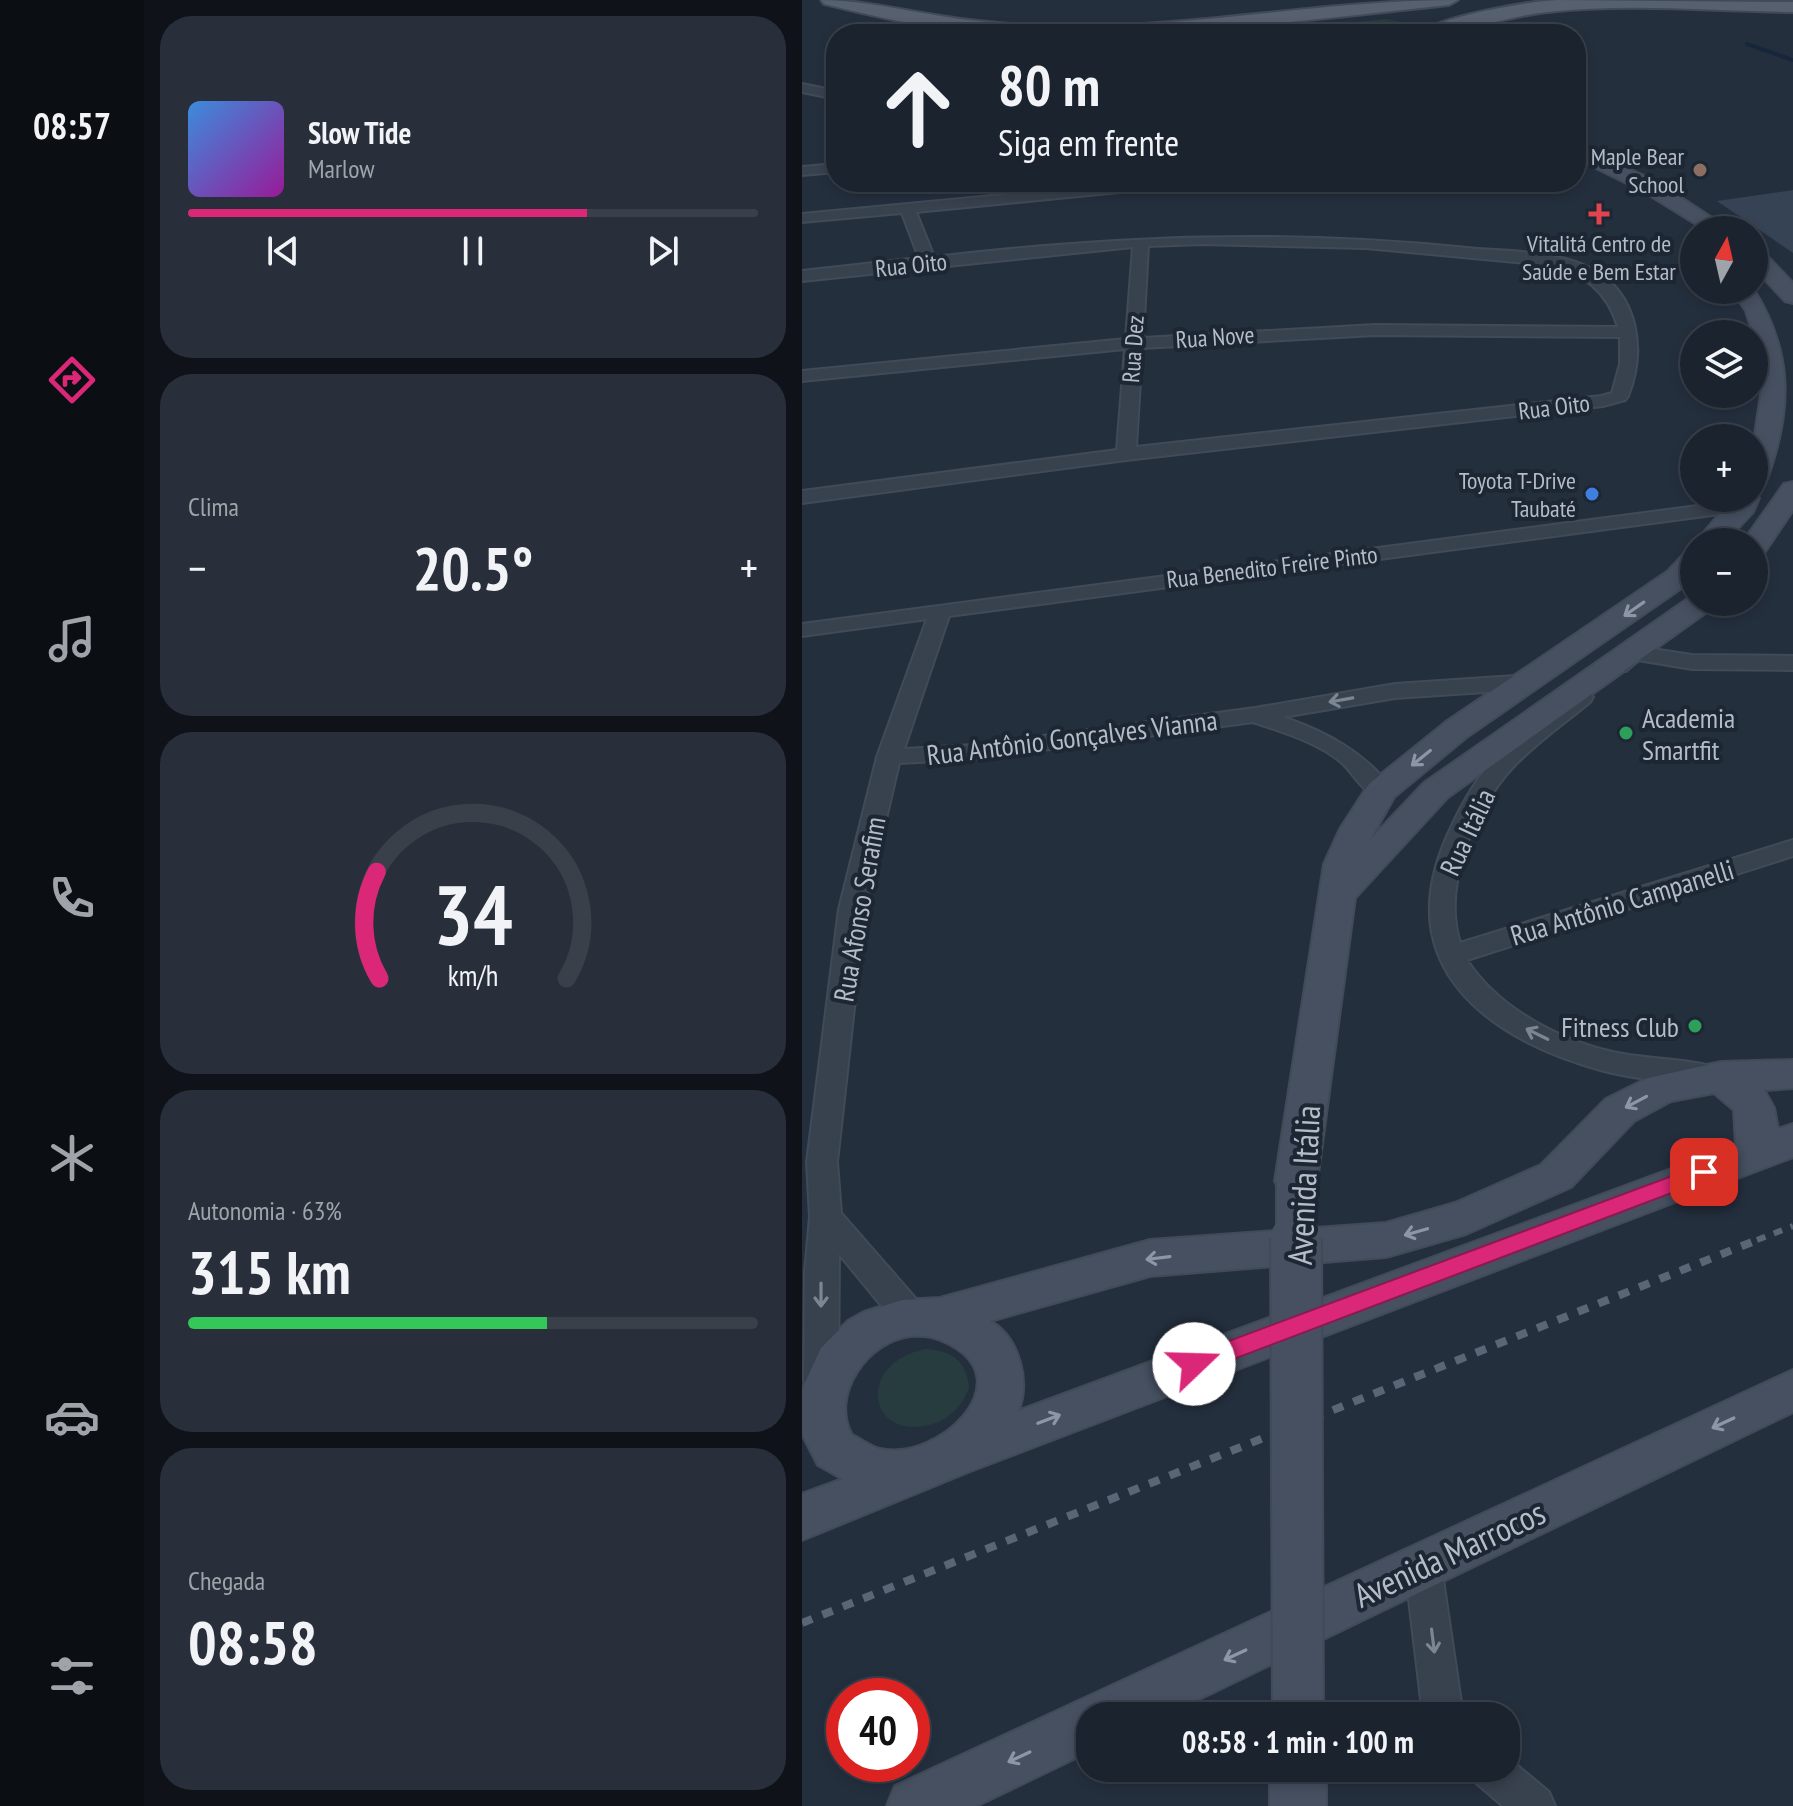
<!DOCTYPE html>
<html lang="pt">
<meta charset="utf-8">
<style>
body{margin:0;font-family:"PT Sans Narrow",sans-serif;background:#282f3a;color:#f1f3f6;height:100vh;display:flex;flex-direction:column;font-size:30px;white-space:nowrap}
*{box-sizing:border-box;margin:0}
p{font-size:26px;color:#a0a4aa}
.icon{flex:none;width:44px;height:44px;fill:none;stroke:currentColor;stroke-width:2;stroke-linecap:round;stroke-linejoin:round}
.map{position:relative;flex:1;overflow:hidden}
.sheet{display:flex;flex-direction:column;gap:16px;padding:16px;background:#0f1319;width:658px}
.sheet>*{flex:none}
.banner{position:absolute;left:24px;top:24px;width:760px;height:168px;border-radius:32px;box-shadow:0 4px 12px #0003,0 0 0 2px #39404a;background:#1b232e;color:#f1f3f6;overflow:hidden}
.needle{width:52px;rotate:8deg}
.fabs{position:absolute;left:878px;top:216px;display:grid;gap:16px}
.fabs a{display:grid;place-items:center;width:88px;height:88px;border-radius:50%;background:#1b232e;box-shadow:0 4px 12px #0003,0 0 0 2px #39404a;font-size:40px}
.speed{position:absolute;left:24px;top:1678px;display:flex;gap:16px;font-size:40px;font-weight:700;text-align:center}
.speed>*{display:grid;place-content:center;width:104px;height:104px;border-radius:50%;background:#1b232e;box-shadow:0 4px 12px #0003,0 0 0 2px #39404a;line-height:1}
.speed .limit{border:12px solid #d22;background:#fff;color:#111}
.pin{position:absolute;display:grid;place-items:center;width:68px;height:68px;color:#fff;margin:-34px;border-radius:16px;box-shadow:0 4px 12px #0006}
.me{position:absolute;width:88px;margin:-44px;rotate:69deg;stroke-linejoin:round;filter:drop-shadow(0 0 6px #0008)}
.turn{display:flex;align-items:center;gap:28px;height:168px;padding:0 40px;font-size:36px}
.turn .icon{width:104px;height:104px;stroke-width:2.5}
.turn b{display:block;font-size:56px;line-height:68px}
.big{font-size:60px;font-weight:800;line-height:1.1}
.sheet .card{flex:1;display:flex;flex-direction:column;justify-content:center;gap:12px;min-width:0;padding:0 28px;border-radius:32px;background:#282f3a}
.sheet .dial{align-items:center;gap:0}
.dial svg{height:208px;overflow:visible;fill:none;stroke:#39404a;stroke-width:7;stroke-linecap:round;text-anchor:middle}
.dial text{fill:#f1f3f6;stroke:none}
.song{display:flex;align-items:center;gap:24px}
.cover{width:96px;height:96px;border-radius:12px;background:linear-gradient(135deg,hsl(210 70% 55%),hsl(300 70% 35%))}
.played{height:8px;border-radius:4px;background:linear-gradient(90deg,#db2777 70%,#39404a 70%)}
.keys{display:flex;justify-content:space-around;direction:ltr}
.heat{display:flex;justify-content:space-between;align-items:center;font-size:44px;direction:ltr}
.charge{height:12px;border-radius:6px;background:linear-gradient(90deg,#34c759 63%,#39404a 0)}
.trip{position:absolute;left:274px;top:1702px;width:444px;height:80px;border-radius:32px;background:#1b232e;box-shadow:0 4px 12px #0003,0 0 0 2px #39404a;font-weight:800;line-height:80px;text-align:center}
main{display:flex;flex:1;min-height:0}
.tab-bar{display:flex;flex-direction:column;width:144px;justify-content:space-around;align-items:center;background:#0b0e12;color:#a0a4aa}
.tab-bar .icon{width:56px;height:56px}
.tab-bar .selected{color:#db2777}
.tab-bar b{font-size:36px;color:#f1f3f6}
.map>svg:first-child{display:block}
.green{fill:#263c3f}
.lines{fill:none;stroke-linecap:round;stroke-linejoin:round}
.stream{stroke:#17263c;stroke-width:4}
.building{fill:#364354}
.street-casing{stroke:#414a57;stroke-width:4}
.secondary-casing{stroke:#414a57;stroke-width:4}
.primary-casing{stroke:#414a57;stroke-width:4}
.street{fill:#38414e;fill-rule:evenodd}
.secondary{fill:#465061;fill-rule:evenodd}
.primary{fill:#56606e;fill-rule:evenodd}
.rail-far1{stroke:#5a6575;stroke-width:6;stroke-dasharray:9 9;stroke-linecap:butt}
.rail{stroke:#5a6575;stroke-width:8;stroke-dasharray:11 11;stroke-linecap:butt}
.secondary-bridge-far1-casing{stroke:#414a57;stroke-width:42;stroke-linecap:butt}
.secondary-bridge-casing{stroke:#414a57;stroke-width:54;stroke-linecap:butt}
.secondary-bridge-far1{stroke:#465061;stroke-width:38}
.secondary-bridge{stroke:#465061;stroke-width:50}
.oneway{stroke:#8e96a5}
.oneway2{stroke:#7c8592}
.route{fill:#db2777;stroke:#8e194d;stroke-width:2}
.education-dot{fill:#8d6e63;stroke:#1d2633;stroke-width:3}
.health-dot{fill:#e0444e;stroke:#1d2633;stroke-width:3}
.shop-dot{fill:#3f7fe0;stroke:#1d2633;stroke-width:3}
.leisure-dot{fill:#2e9e5b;stroke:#1d2633;stroke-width:3}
.labels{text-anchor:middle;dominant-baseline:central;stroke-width:8;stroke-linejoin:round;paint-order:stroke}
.far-poi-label{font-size:24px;fill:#b4bcc9;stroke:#1d2633;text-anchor:end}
.far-street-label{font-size:24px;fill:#b4bcc9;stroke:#1d2633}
.poi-label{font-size:28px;fill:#b4bcc9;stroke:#1d2633;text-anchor:start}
.street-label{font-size:28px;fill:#b4bcc9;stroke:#1d2633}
.near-street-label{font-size:34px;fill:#b4bcc9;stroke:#1d2633}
</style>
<main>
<nav class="tab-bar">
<b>08:57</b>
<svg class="icon selected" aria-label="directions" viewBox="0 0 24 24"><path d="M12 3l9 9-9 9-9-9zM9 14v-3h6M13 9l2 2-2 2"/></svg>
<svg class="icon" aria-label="music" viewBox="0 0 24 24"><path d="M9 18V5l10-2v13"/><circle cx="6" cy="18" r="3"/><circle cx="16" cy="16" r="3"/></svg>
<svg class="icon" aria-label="phone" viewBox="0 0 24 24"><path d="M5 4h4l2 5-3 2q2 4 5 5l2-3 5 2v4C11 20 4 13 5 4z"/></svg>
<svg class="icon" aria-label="climate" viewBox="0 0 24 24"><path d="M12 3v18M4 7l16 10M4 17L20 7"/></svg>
<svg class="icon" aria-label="car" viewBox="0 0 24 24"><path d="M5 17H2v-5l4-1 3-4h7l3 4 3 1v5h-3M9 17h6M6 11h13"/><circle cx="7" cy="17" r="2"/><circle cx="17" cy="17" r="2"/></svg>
<svg class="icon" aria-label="filters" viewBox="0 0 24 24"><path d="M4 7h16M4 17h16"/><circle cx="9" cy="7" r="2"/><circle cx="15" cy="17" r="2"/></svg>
</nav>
<section class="sheet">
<div class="card">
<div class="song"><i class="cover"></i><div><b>Slow Tide</b><p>Marlow</p></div></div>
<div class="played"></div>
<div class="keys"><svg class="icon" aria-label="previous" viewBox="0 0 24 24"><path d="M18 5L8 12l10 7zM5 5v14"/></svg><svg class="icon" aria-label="pause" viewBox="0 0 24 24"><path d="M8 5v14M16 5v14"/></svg><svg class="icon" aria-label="next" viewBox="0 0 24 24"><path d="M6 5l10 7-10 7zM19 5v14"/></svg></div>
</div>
<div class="card"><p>Clima</p>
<div class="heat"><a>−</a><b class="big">20.5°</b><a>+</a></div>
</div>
<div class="card dial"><svg viewBox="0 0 100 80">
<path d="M14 69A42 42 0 1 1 86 69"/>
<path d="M14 69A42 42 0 0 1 13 28" stroke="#db2777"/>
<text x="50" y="56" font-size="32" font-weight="700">34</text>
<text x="50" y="72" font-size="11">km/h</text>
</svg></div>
<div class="card"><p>Autonomia · 63%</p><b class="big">315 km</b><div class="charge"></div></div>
<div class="card"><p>Chegada</p><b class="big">08:58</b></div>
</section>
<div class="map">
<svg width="991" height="1806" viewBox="0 0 991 1806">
<rect width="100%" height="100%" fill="#242f3e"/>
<path class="green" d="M585 19 604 23 612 30 609 34H424Z
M123 1349C149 1350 165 1361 167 1388 160 1405 151 1416 134 1423 67 1446 51 1364 123 1349Z"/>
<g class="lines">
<path class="stream" d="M945 44 991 60"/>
</g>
<path class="building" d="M991 190V253L915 201Z"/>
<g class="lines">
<defs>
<path id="street" d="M0 84 34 91V99L0 92Z
M34 164V172L0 175V167Z
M471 182 464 186 328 191 114 212 132 257C316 236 480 229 665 248 706 252 753 250 790 269 837 294 844 351 826 396L823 400 801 406 324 460 0 503V491L315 450 323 349 0 381V371L324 339 331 247 0 281V271L117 258 100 213 0 222V214L328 183ZM401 244 564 248 746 265C782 273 805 291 816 327L573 325 341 338 346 246ZM573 335 818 337V364L810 393 799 396 334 447 340 348Z
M941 500 951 506 948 510 147 616 102 749 172 745 453 708 593 684 728 675 739 682 728 689 593 698 481 717C524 732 565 753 591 791L588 796C564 802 554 775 539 762 515 742 480 732 451 722L172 759 97 763 63 909 35 1162 39 1213 121 1307 125 1317 121 1327 109 1331 97 1327 37 1254 36 1381 31 1391 19 1395 7 1391 2 1381 3 1272 8 1217 5 1162 37 909 75 757 125 619 0 636V624Z
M831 646 890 655 991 656V670L890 669 836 660 824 671H808L805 666C811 657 820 649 831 646Z
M780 690 788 692 791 697 788 702C763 723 735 742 712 766 672 808 640 886 658 943L991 840V856L665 960C697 1010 764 1044 821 1054 854 1060 889 1059 920 1069L924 1076 920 1083 910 1086C874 1082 837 1080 802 1071 689 1040 589 970 643 841 654 815 667 789 685 768 709 738 743 717 772 692Z
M621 1549 634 1554 639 1566 661 1716H621L603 1566 608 1554Z
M704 1756 747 1792 753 1806H701L673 1782 667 1768H704Z"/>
<path id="secondary" d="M774 145 855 182 928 230H904L841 191 774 158Z
M952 250 960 251 991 283V303L983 301 952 268Z
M930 290H952C991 353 990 410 965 479L961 485 952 487V441L961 382 959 358 944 311Z
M991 482V510L962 553 952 555V542H941L982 484Z
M952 492 957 498 951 512 923 542H894L931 498H952Z
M892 552V577L885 584 666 736 592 797 568 840 622 783 890 596 892 602H915L910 608 646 797 553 898 515 1181 509 1193 494 1197 479 1193 473 1181 522 864 538 829 567 784 644 722 865 572 882 554Z
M991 1060V1088L962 1090 972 1108 976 1129 991 1124V1157L166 1472 0 1540V1494L41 1479 16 1465 0 1434V1389L19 1348 46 1321 62 1312 100 1300 138 1298 348 1240 584 1223 653 1203 739 1165 804 1099 846 1078 919 1062ZM912 1093 932 1110 934 1145 216 1411C229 1383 217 1337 188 1321L348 1276 584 1257 664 1234 769 1187 832 1121 869 1101ZM108 1336C125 1335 134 1337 149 1345 219 1383 136 1462 78 1449 69 1447 59 1439 50 1435 27 1395 66 1341 108 1336Z
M991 1370V1412L362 1716H288V1751L174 1806H85L93 1786Z
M468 1768H524V1806H468Z"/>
<path id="primary" d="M19 0C60 0 99 10 139 16 182 23 224 26 267 26 397 27 526 0 656 0L647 5C495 21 344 41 190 34 134 31 76 17 22 4Z
M755 0 991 2V12C910 11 827 3 746 12 703 16 662 34 619 34 632 17 730 1 755 0Z"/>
</defs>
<use href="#street" class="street-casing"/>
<use href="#secondary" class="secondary-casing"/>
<use href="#primary" class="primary-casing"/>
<use href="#street" class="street"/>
<use href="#secondary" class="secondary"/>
<use href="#primary" class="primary"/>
<path class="rail-far1" d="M955 1240 991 1226"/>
<path class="rail" d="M0 1623 960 1238"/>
<defs>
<path id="secondary-bridge-far1" d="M494 1181V1240"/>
<path id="secondary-bridge" d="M494 1238 496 1716"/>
</defs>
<use href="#secondary-bridge-far1" class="secondary-bridge-far1-casing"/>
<use href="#secondary-bridge" class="secondary-bridge-casing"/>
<use href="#secondary-bridge-far1" class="secondary-bridge-far1"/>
<use href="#secondary-bridge" class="secondary-bridge"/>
</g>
<defs><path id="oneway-shaft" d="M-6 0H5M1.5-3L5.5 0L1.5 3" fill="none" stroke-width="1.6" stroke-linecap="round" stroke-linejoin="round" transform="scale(2)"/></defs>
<g class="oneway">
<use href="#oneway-shaft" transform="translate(832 609) rotate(145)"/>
<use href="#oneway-shaft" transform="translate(619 758) rotate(141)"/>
<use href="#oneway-shaft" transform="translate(834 1102) rotate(152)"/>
<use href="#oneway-shaft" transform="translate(614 1232) rotate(164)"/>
<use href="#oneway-shaft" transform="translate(356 1258) rotate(173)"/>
<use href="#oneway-shaft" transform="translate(247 1419) rotate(-21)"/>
<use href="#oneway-shaft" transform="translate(921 1423) rotate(155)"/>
<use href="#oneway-shaft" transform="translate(433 1655) rotate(155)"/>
<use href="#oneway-shaft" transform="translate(217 1757) rotate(155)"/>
</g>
<g class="oneway2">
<use href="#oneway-shaft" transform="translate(539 700) rotate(170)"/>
<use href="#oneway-shaft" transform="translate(735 1034) rotate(-154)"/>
<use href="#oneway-shaft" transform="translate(19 1295) rotate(90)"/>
<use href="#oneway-shaft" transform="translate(631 1641) rotate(83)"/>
</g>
<path class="route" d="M902 1164 909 1167 912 1172 909 1178 400 1371 392 1374 384 1371 380 1364 384 1357Z"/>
<circle class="education-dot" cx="898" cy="170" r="8"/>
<path class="health-dot" d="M793 202h8v8h8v8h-8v8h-8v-8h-8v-8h8z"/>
<circle class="shop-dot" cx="790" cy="494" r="8"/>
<g class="leisure-dot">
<circle cx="824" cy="733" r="8"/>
<circle cx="893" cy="1026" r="8"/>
</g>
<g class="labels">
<g class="far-poi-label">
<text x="882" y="156">Maple Bear<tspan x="882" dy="28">School</tspan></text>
<text x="797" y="243" text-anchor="middle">Vitalitá Centro de<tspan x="797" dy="28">Saúde e Bem Estar</tspan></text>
<text x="774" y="480">Toyota T-Drive<tspan x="774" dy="28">Taubaté</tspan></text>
</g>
<g class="far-street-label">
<text transform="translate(109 265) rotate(-6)">Rua Oito</text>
<text transform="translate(413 337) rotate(-4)">Rua Nove</text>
<text transform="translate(331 349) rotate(-86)">Rua Dez</text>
<text transform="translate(752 407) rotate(-7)">Rua Oito</text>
<text transform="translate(470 567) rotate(-7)">Rua Benedito Freire Pinto</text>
</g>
<g class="poi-label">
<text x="840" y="717">Academia<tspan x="840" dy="32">Smartfit</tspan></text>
<text x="877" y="1026" text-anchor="end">Fitness Club</text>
</g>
<g class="street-label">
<text transform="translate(270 737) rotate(-7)">Rua Antônio Gonçalves Vianna</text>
<text transform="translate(665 832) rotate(-65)">Rua Itália</text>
<text transform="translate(820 902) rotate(-17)">Rua Antônio Campanelli</text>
<text transform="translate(57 909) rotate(-80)">Rua Afonso Serafim</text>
</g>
<g class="near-street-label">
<text transform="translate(501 1185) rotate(-87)">Avenida Itália</text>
<text transform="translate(647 1553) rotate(-25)">Avenida Marrocos</text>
</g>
</g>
</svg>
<div class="fabs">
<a><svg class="needle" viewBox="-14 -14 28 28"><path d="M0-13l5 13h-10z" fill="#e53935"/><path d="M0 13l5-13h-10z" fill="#a0a4aa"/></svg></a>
<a><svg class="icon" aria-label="layers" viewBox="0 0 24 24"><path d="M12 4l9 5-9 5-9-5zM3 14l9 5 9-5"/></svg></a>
<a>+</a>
<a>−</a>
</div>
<div class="speed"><div class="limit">40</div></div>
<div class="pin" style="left:902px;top:1172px;background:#d93025"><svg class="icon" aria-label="arrive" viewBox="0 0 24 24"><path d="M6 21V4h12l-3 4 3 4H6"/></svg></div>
<svg class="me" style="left:392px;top:1364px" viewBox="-20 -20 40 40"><circle r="19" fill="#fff"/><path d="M0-13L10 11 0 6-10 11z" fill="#db2777"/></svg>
<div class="trip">08:58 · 1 min · 100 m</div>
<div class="banner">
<div class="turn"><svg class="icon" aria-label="ahead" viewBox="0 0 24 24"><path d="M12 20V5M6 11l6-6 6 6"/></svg><div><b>80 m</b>Siga em frente</div></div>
</div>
</div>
</main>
